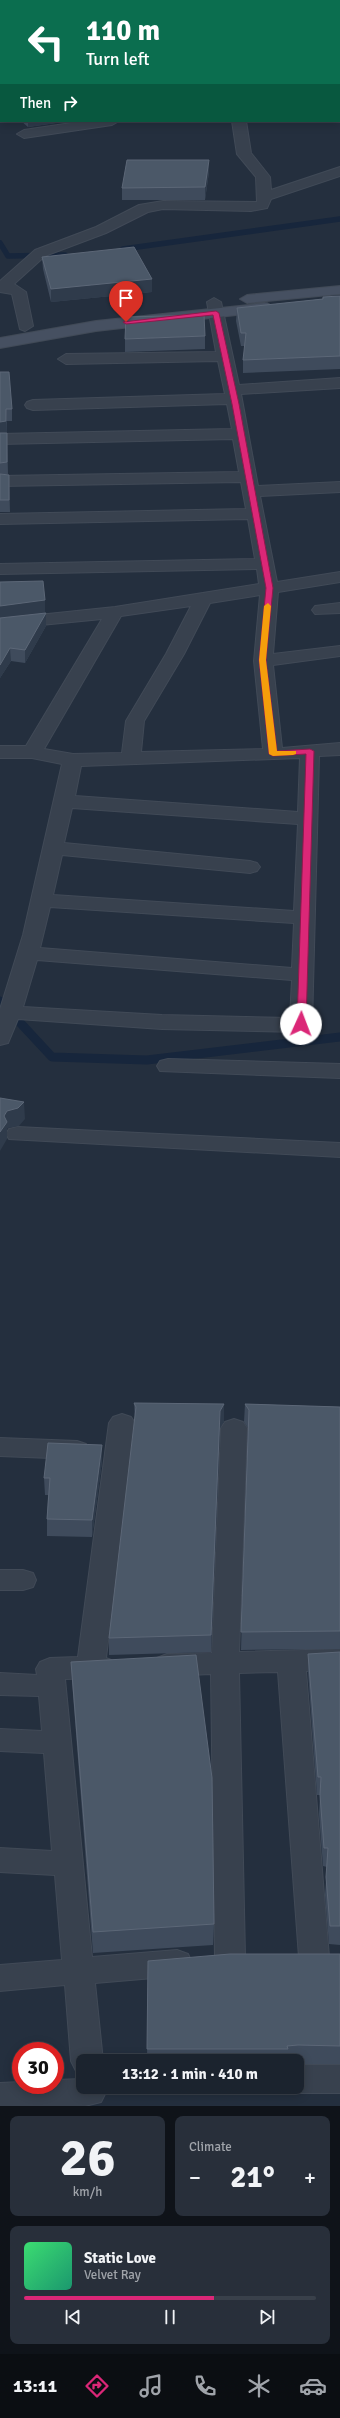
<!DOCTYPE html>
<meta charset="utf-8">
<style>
body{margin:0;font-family:Signika,sans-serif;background:#282f3a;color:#f1f3f6;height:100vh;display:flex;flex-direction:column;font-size:15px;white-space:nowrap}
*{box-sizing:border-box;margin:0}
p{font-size:13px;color:#a0a4aa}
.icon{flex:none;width:22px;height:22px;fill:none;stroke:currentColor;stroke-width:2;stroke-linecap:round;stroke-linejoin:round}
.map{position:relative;height:2106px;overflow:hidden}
.sheet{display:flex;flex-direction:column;gap:10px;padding:10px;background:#0f1319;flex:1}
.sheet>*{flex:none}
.hud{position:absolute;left:0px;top:0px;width:340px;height:122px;box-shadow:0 2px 10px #0003,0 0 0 1px #39404a;background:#0b6e4f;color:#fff;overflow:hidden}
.speed{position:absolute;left:12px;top:2042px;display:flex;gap:8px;font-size:20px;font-weight:700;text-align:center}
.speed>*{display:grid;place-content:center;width:52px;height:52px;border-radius:50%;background:#1b232e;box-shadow:0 2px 10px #0003,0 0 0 1px #39404a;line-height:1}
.speed .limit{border:6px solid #d22;background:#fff;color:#111}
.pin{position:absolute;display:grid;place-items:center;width:34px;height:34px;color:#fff;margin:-41px -17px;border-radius:50% 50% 50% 0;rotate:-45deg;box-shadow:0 0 4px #0007}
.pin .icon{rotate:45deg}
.me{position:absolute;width:44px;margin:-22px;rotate:2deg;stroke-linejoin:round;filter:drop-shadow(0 0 3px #0008)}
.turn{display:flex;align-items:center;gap:14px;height:84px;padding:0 20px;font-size:18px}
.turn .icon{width:52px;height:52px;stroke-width:2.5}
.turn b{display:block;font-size:28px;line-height:34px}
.then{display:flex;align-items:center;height:38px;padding:0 20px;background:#0003;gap:8px;font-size:15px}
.big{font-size:30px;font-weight:700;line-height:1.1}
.sheet .card{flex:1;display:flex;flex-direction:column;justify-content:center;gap:6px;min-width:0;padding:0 14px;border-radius:8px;background:#282f3a}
.sheet .dial{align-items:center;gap:0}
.dial b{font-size:52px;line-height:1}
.song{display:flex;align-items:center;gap:12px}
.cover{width:48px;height:48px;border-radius:6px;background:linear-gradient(135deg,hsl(140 70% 55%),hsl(160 70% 35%))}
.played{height:4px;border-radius:2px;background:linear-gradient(90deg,#db2777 65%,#39404a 65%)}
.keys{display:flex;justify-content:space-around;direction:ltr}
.heat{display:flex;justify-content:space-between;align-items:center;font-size:22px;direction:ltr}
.sheet .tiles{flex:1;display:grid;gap:10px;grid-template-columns:1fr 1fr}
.card:last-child{grid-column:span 2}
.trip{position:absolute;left:76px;top:2054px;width:228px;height:40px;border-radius:8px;background:#1b232e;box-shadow:0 2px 10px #0003,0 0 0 1px #39404a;font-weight:700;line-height:40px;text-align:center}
.tab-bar{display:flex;height:64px;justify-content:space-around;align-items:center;background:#0b0e12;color:#a0a4aa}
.tab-bar .icon{width:28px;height:28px}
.tab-bar .selected{color:#db2777}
.tab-bar b{font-size:18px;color:#f1f3f6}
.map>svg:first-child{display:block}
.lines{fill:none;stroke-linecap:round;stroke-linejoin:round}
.stream-far1{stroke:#17263c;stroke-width:5.5}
.stream{stroke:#17263c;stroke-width:9}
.street-casing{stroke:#414a57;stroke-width:2}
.secondary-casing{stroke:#414a57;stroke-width:2}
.street{fill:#38414e;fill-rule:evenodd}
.secondary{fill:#465061;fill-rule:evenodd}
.wall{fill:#3f4b5c}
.shaded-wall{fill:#2f3b4b}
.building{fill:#4b5868;stroke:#5c6777}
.route{fill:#db2777;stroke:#8e194d}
.slow{fill:#f59e0b}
</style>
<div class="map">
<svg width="340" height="2106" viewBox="0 0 340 2106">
<rect width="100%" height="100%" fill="#242f3e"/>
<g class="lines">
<path class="stream-far1" d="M0 243 8 256 65 255
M123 249 340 219"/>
<path class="stream" d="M0 1001 52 1057 147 1060 340 1037"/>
<defs>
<path id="street" d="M339 84H340V92H339Z
M0 96H1V104H0Z
M85 121H119L112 125 24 138 17 134 24 130Z
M232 121H246L251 153 270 177 271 190 340 167V176L271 199 267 208 251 211 163 209 148 212 106 233 45 256 14 284 26 292 33 326 25 331 20 329 12 294 0 292V281L35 250 96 227 139 205 163 201 257 202 256 177 237 154Z
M214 298 221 302 239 385 340 378V388L241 394 258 486 340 482V492L260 496 277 582 340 572V582L278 592 273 654 340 646V656L273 665 282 748 340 743V755L319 756 312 1025 309 1030 301 1032 162 1029 18 1019 8 1043 0 1045V1009L23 935 62 764 32 758H0V746H26L102 619 0 629V619L115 607 259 584 257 569 0 574V564L255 559 248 519 0 524V514L246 509 241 482 0 486V476L239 472 233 439 0 444V434L232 429 227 404 33 410 27 408 25 405 27 402 33 400 225 394 218 361 66 364 58 359 66 354 216 352 207 302ZM260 595 254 661 263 749 141 752 144 721 184 654 210 603ZM191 606 166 654 126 721 122 753 73 754 44 749 121 616ZM300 758 298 812 75 796 81 766ZM72 808 298 824 294 911 53 895 62 855 250 873 257 871 260 867 257 863 250 861 64 843ZM50 907 294 923 292 968 40 948ZM37 960 292 980 290 1018 162 1015 23 1007Z
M340 603V613L315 614 312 610 315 606Z
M168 1059 340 1064V1078L160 1071 157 1066 160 1061Z
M17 1127 340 1143V1157L9 1139 6 1134 9 1129Z
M122 1414 131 1417 135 1423 106 1658 111 1660 115 1667 111 1674 101 1678 65 1679 92 1957 177 1950 188 1954 192 1963 188 1972 177 1976 95 1983 103 2061H83V2073L76 2071 71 2061 65 1985 0 1991V1965L62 1960 55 1875 0 1872V1848L52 1851 44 1753 0 1751V1729L42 1731 39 1696 0 1695V1673L37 1675 36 1669 40 1662 50 1658 78 1657 109 1423 113 1417Z
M234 1419 243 1422 247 1428 239 1652 340 1649V1669L306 1671 329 1957 325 1966 314 1970 303 1966 299 1957 278 1672 239 1673 245 1957 241 1966 230 1970 219 1966 215 1957 211 1674 167 1676 157 1672 153 1665 157 1658 167 1654 212 1653 221 1428 225 1422Z
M0 1438 77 1441 86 1444 90 1450 86 1456 77 1459 0 1456Z
M0 1570H23L33 1573 36 1580 33 1587 23 1590H0Z
M297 2065H340V2093H297L286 2089 285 2087H297Z
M83 2079V2087H103L106 2092 101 2102 85 2106H0V2083L21 2082V2085H55V2080Z"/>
<path id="secondary" d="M340 286V294L247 303 240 299 247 295Z
M267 303 275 308 272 311 96 331 0 348V338L96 321Z"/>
</defs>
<use href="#street" class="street-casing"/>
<use href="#secondary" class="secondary-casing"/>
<use href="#street" class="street"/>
<use href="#secondary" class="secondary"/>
</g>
<path class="wall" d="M340 7V49L339 48Z
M21 121H70L28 127Z
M209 172 205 200H122V188Z
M42 257 152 292 51 302 43 269Z
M340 296V369L243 373V360L245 346H241L236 321 237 308 322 299 323 297Z
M205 336V349L125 352V339Z
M0 372 12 409V421H7V432L2 433H7L8 474 4 475H9L10 512H0Z
M0 582 45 613 27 615 46 613V626L25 663 11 661 0 678Z
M134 1403 224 1421 220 1428 211 1652 109 1655V1638L135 1420Z
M245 1404 340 1407V1649L241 1650 248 1428 244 1422Z
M102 1461 92 1537 47 1536V1519L48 1495H45L44 1478Z
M340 1652V1945L329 1944 325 1895 327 1867 323 1866 319 1814 320 1795H317L308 1672V1654Z
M71 1662 214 1924 213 1945 93 1953 72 1682Z
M340 1954V2064H297V2061H147L148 1961Z"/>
<path class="shaded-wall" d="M339 76H340V83H339Z
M28 121H70L28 127Z
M209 160V172L205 200V187Z
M152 279V292L51 302V289Z
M6 409 7 432 0 434V422Z
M45 600V613L0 619V606Z
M46 613V626L25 663V650Z
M10 648 11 661 0 678V665Z
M24 1102 25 1119 19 1126 8 1128 7 1129V1139L0 1151V1132L4 1116 7 1111Z
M224 1404V1421L220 1428 211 1652 220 1411Z
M102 1445V1461L92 1537V1520Z"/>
<path class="building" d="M174 0H269L271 1H167Z
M299 0H333L334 1H291Z
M339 6 340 7V41H339V43Z
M339 51H340V76H339Z
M127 160H209L205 187 122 188Z
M134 247 152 279 51 289 42 257Z
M340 296V356L243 360 246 333H241L237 308 323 299V297Z
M204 315 205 336 125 339 126 317Z
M0 372H9L12 409H6V421L0 422Z
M0 433H7V462L0 463Z
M0 474 9 475V500H0Z
M43 581 45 600 0 606V582Z
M46 613 25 650 10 648 0 665V618Z
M0 1098 24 1102 18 1108 7 1111 4 1116 7 1122 0 1132Z
M134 1403 224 1404 220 1411 211 1635 109 1638 136 1407Z
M245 1404 340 1407V1631L241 1632 249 1410Z
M48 1443 102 1445 92 1520 47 1519 50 1478H44Z
M340 1652V1926H330L326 1877 328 1848H324L320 1795 321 1777H318L308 1654Z
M196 1655 212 1778 214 1924 93 1932 71 1662Z
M230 1954H340V2046L298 2045 287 2046 288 2049H147L148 1961Z"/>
<path class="route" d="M216 311 219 313 239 404 273 588 266 660 277 751 310 749 314 751 306 1024 301 1027 297 1024 306 754 273 756 269 754 259 660 266 588 232 404 213 315 126 324 123 322Z"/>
<path class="slow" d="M268 603 271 606 266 660 277 751H296V754L293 755 273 756 269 754 259 660 264 606Z"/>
</svg>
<div class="speed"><div class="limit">30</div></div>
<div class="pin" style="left:126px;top:322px;background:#d93025"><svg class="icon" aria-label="arrive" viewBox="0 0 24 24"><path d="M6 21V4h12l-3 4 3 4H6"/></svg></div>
<svg class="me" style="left:301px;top:1024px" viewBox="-20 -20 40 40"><circle r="19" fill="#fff"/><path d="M0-13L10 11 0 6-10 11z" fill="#db2777"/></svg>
<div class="trip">13:12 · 1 min · 410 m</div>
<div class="hud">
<div class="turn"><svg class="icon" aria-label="left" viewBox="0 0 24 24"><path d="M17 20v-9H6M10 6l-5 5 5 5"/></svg><div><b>110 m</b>Turn left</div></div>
<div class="then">Then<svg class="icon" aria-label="right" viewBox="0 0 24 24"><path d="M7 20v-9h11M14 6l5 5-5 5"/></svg></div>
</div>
</div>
<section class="sheet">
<div class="tiles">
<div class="card dial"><b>26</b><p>km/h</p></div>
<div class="card"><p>Climate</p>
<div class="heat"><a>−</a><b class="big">21°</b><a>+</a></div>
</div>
<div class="card">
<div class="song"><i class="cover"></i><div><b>Static Love</b><p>Velvet Ray</p></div></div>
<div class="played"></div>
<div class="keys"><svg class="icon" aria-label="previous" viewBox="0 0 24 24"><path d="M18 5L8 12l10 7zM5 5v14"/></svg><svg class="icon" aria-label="pause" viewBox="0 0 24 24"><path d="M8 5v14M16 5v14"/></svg><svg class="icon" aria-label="next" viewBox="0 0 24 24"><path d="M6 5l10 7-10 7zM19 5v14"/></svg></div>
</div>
</div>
</section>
<nav class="tab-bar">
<b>13:11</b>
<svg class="icon selected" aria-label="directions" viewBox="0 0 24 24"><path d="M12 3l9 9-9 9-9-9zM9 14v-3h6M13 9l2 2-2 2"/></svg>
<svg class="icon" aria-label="music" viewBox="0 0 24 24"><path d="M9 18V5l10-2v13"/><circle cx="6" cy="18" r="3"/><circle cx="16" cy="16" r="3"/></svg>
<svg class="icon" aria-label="phone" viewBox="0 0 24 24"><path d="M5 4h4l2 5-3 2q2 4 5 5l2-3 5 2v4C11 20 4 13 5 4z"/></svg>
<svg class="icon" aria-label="climate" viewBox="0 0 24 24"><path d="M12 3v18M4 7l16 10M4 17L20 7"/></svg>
<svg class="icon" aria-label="car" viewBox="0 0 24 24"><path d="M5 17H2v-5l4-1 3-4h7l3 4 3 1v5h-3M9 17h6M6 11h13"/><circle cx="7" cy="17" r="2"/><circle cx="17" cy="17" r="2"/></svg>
</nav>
